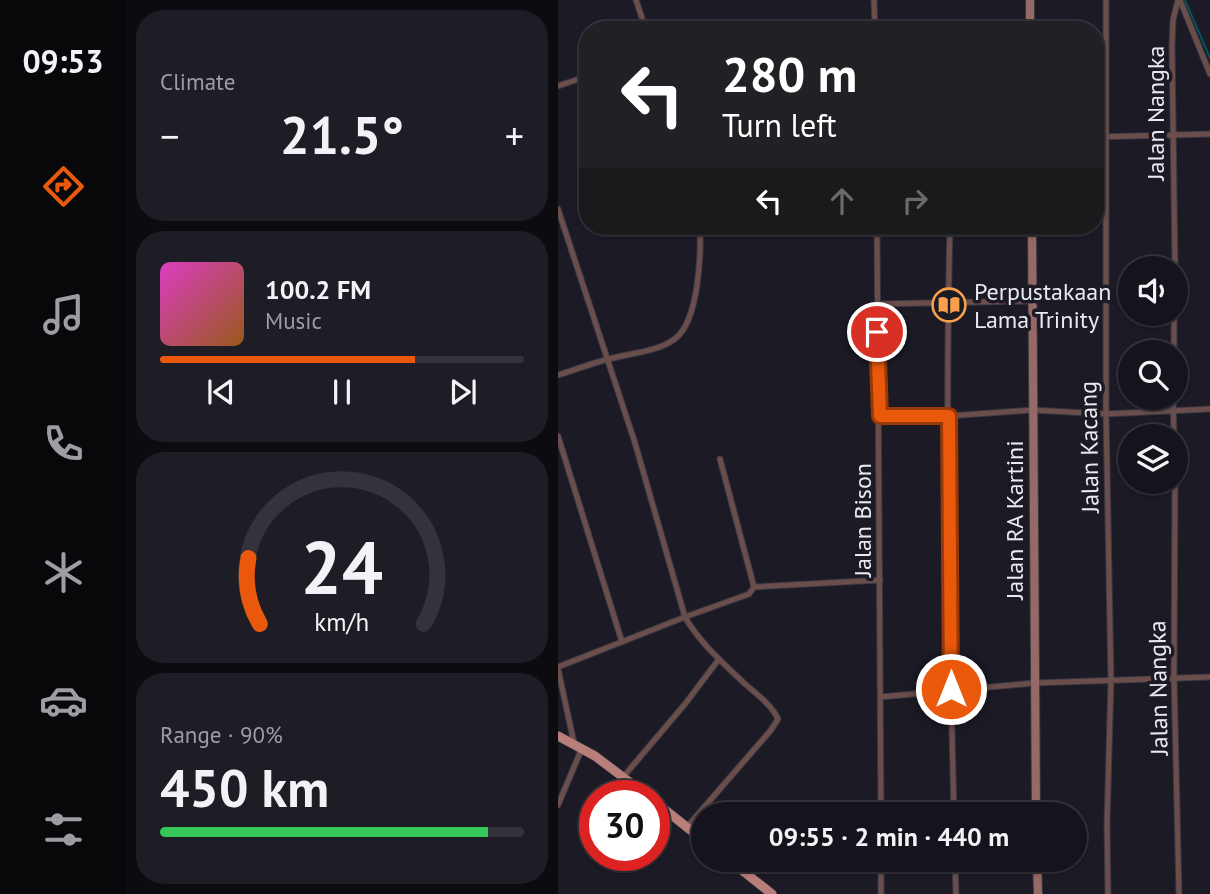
<!DOCTYPE html>
<meta charset="utf-8">
<style>
body{margin:0;font-family:"PT Sans",sans-serif;background:#1e1d25;color:#f1f3f6;height:100vh;display:flex;flex-direction:column;font-size:26px;white-space:nowrap}
*{box-sizing:border-box;margin:0}
p{font-size:23px;color:#9d9ea3}
.icon{flex:none;width:38px;height:38px;fill:none;stroke:currentColor;stroke-width:2;stroke-linecap:round;stroke-linejoin:round}
.map{position:relative;flex:1;overflow:hidden}
.side{display:flex;flex-direction:column;gap:10px;padding:10px;background:#0c0b0f;width:432px}
.side>*{flex:none}
.hud{position:absolute;left:21px;top:21px;width:525px;height:214px;border-radius:28px;box-shadow:0 2px 5px #0004,0 0 0 2px #34333b;background:#202124;color:#fff;overflow:hidden}
.controls{position:absolute;left:560px;top:256px;display:grid;gap:14px}
.controls a{display:grid;place-items:center;width:70px;height:70px;border-radius:50%;background:#15141c;box-shadow:0 2px 5px #0004,0 0 0 2px #34333b;font-size:35px}
.speed{position:absolute;left:21px;top:780px;display:flex;gap:14px;font-size:35px;font-weight:700;text-align:center}
.speed>*{display:grid;place-content:center;width:91px;height:91px;border-radius:50%;background:#15141c;box-shadow:0 2px 5px #0004,0 0 0 2px #34333b;line-height:1}
.speed .limit{border:10px solid #d22;background:#fff;color:#111}
.pin{position:absolute;display:grid;place-items:center;width:60px;height:60px;color:#fff;margin:-30px;border:4px solid #fff;border-radius:50%;box-shadow:0 2px 7px #0007}
.me{position:absolute;width:77px;margin:-38px;rotate:0deg;stroke-linejoin:round;filter:drop-shadow(0 0 5px #0008)}
.turn{display:flex;align-items:center;gap:24px;height:147px;padding:0 28px;font-size:32px}
.turn .icon{width:91px;height:91px;stroke-width:2.5}
.turn b{display:block;font-size:49px;line-height:60px}
.lanes{display:flex;align-items:center;height:66px;padding:0 28px;background:#0003;justify-content:center;gap:35px;direction:ltr}
.lanes .off{opacity:.35}
.big{font-size:52px;font-weight:800;line-height:1.1}
.side .widget{flex:1;display:flex;flex-direction:column;justify-content:center;gap:10px;min-width:0;padding:0 24px;border-radius:28px;background:#1e1d25}
.side .dial{align-items:center;gap:0}
.dial svg{height:182px;overflow:visible;fill:none;stroke:#34333b;stroke-width:7;stroke-linecap:round;text-anchor:middle}
.dial text{fill:#f1f3f6;stroke:none}
.song{display:flex;align-items:center;gap:21px}
.cover{width:84px;height:84px;border-radius:10px;background:linear-gradient(135deg,hsl(310 70% 55%),hsl(30 70% 35%))}
.played{height:7px;border-radius:4px;background:linear-gradient(90deg,#ea580c 70%,#34333b 70%)}
.keys{display:flex;justify-content:space-around;direction:ltr}
.heat{display:flex;justify-content:space-between;align-items:center;font-size:38px;direction:ltr}
.charge{height:10px;border-radius:5px;background:linear-gradient(90deg,#34c759 90%,#34333b 0)}
.trip{position:absolute;left:133px;top:802px;width:396px;height:70px;border-radius:35px;background:#15141c;box-shadow:0 2px 5px #0004,0 0 0 2px #34333b;font-weight:800;line-height:70px;text-align:center}
main{display:flex;flex:1;min-height:0}
.menu{display:flex;flex-direction:column;width:126px;justify-content:space-around;align-items:center;background:#08080b;color:#9d9ea3}
.menu .icon{width:49px;height:49px}
.menu .current{color:#ea580c}
.menu b{font-size:32px;color:#f1f3f6}
.map>svg:first-child{display:block}
.lines{fill:none;stroke-linecap:round;stroke-linejoin:round}
.stream{stroke:#04535d;stroke-width:2}
.street-casing{stroke:#393741;stroke-width:7}
.secondary-casing{stroke:#393741;stroke-width:10}
.primary-casing{stroke:#393741;stroke-width:10}
.street{stroke:#6a4e4b;stroke-width:5}
.secondary{stroke:#966966;stroke-width:8}
.primary{stroke:#b87e7a;stroke-width:9}
.route-casing{stroke:#983908;stroke-width:18}
.route{stroke:#ea580c;stroke-width:12}
.labels{text-anchor:middle;dominant-baseline:central;stroke-width:7;stroke-linejoin:round;paint-order:stroke}
.street-label{font-size:24px;fill:#e9e9f0;stroke:#1c1a25}
.poi-label{font-size:24px;fill:#e9e9f0;stroke:#1c1a25;text-anchor:start}
</style>
<main>
<nav class="menu">
<b>09:53</b>
<svg class="icon current" aria-label="directions" viewBox="0 0 24 24"><path d="M12 3l9 9-9 9-9-9zM9 14v-3h6M13 9l2 2-2 2"/></svg>
<svg class="icon" aria-label="music" viewBox="0 0 24 24"><path d="M9 18V5l10-2v13"/><circle cx="6" cy="18" r="3"/><circle cx="16" cy="16" r="3"/></svg>
<svg class="icon" aria-label="phone" viewBox="0 0 24 24"><path d="M5 4h4l2 5-3 2q2 4 5 5l2-3 5 2v4C11 20 4 13 5 4z"/></svg>
<svg class="icon" aria-label="climate" viewBox="0 0 24 24"><path d="M12 3v18M4 7l16 10M4 17L20 7"/></svg>
<svg class="icon" aria-label="car" viewBox="0 0 24 24"><path d="M5 17H2v-5l4-1 3-4h7l3 4 3 1v5h-3M9 17h6M6 11h13"/><circle cx="7" cy="17" r="2"/><circle cx="17" cy="17" r="2"/></svg>
<svg class="icon" aria-label="filters" viewBox="0 0 24 24"><path d="M4 7h16M4 17h16"/><circle cx="9" cy="7" r="2"/><circle cx="15" cy="17" r="2"/></svg>
</nav>
<section class="side">
<div class="widget"><p>Climate</p>
<div class="heat"><a>−</a><b class="big">21.5°</b><a>+</a></div>
</div>
<div class="widget">
<div class="song"><i class="cover"></i><div><b>100.2 FM</b><p>Music</p></div></div>
<div class="played"></div>
<div class="keys"><svg class="icon" aria-label="previous" viewBox="0 0 24 24"><path d="M18 5L8 12l10 7zM5 5v14"/></svg><svg class="icon" aria-label="pause" viewBox="0 0 24 24"><path d="M8 5v14M16 5v14"/></svg><svg class="icon" aria-label="next" viewBox="0 0 24 24"><path d="M6 5l10 7-10 7zM19 5v14"/></svg></div>
</div>
<div class="widget dial"><svg viewBox="0 0 100 80">
<path d="M14 69A42 42 0 1 1 86 69"/>
<path d="M14 69A42 42 0 0 1 9 40" stroke="#ea580c"/>
<text x="50" y="56" font-size="32" font-weight="700">24</text>
<text x="50" y="72" font-size="11">km/h</text>
</svg></div>
<div class="widget"><p>Range · 90%</p><b class="big">450 km</b><div class="charge"></div></div>
</section>
<div class="map">
<svg width="652" height="894" viewBox="0 0 652 894">
<rect width="100%" height="100%" fill="#1c1a25"/>
<g class="lines">
<path class="stream" d="M627 0 652 58"/>
<defs>
<path id="street" d="M78 0 88 30
M316 0 317 30
M548 0V414L553 681 549 823 550 894
M622 0 652 74
M0 86 30 76
M537 137 652 134
M0 209 77 443 127 617 0 667
M319 226 323 814
M392 226C387 421 391 618 396 814
M617 268 614 45 615 20 620 0
M318 304 474 301
M616 352V313
M0 375C17 370 34 363 51 359 72 353 101 352 118 338 141 319 143 254 142 226
M615 397 616 436
M322 416H391L474 410 548 414 652 409
M0 436 64 642
M617 481 616 677 621 894
M196 587 322 580
M0 669 16 743
M322 697 476 683 652 677
M66 776 127 704 161 659
M0 805 24 748
M129 827 213 730 220 719C214 705 197 693 186 683 164 662 142 643 127 617L191 594 196 587 162 459
M323 859V894
M397 859 398 894"/>
<path id="secondary" d="M472 0V30
M474 226 478 814
M479 859 480 894"/>
<path id="primary" d="M0 736 37 756 90 796
M96 801 145 840
M170 859 214 894"/>
</defs>
<use href="#street" class="street-casing"/>
<use href="#secondary" class="secondary-casing"/>
<use href="#primary" class="primary-casing"/>
<use href="#street" class="street"/>
<use href="#secondary" class="secondary"/>
<use href="#primary" class="primary"/>
</g>
<g class="lines">
<defs>
<path id="route" d="M319 332 322 416H391L393 689"/>
</defs>
<use href="#route" class="route-casing"/>
<use href="#route" class="route"/>
</g>
<defs>
<symbol id="library-ring" viewBox="-11 -11 22 22"><circle r="9.5" fill="#1c1a25" stroke="#f8a04b" stroke-width="1.5"/><path d="M-6-4Q-3-5.5-.7-3.5V5Q-3 3-6 4ZM6-4Q3-5.5 .7-3.5V5Q3 3 6 4Z" fill="#f8a04b"/></symbol>
</defs>
<g fill-rule="evenodd">
<use href="#library-ring" x="372" y="286" width="38" height="38"/>
</g>
<g class="labels">
<g class="street-label">
<text transform="translate(597 113) rotate(-90)">Jalan Nangka</text>
<text transform="translate(531 447) rotate(-91)">Jalan Kacang</text>
<text transform="translate(304 520) rotate(-90)">Jalan Bison</text>
<text transform="translate(456 520) rotate(-90)">Jalan RA Kartini</text>
<text transform="translate(600 688) rotate(-91)">Jalan Nangka</text>
</g>
<g class="poi-label">
<text x="416" y="291">Perpustakaan<tspan x="416" dy="28">Lama Trinity</tspan></text>
</g>
</g>
</svg>
<div class="controls">
<a><svg class="icon" aria-label="sound" viewBox="0 0 24 24"><path d="M4 9h4l5-4v14l-5-4H4zM17 9q2 3 0 6"/></svg></a>
<a><svg class="icon" aria-label="search" viewBox="0 0 24 24"><circle cx="10" cy="10" r="6"/><path d="M15 15l6 6"/></svg></a>
<a><svg class="icon" aria-label="layers" viewBox="0 0 24 24"><path d="M12 4l9 5-9 5-9-5zM3 14l9 5 9-5"/></svg></a>
</div>
<div class="speed"><div class="limit">30</div></div>
<div class="pin" style="left:319px;top:332px;background:#d93025"><svg class="icon" aria-label="arrive" viewBox="0 0 24 24"><path d="M6 21V4h12l-3 4 3 4H6"/></svg></div>
<svg class="me" style="left:393px;top:689px" viewBox="-20 -20 40 40"><circle r="17" fill="#ea580c" stroke="#fff" stroke-width="3"/><path d="M0-11L8 9 0 5-8 9z" fill="#fff"/></svg>
<div class="trip">09:55 · 2 min · 440 m</div>
<div class="hud">
<div class="turn"><svg class="icon" aria-label="left" viewBox="0 0 24 24"><path d="M17 20v-9H6M10 6l-5 5 5 5"/></svg><div><b>280 m</b>Turn left</div></div>
<div class="lanes"><svg class="icon" aria-label="left" viewBox="0 0 24 24"><path d="M17 20v-9H6M10 6l-5 5 5 5"/></svg><svg class="icon off" aria-label="ahead" viewBox="0 0 24 24"><path d="M12 20V5M6 11l6-6 6 6"/></svg><svg class="icon off" aria-label="right" viewBox="0 0 24 24"><path d="M7 20v-9h11M14 6l5 5-5 5"/></svg></div>
</div>
</div>
</main>
